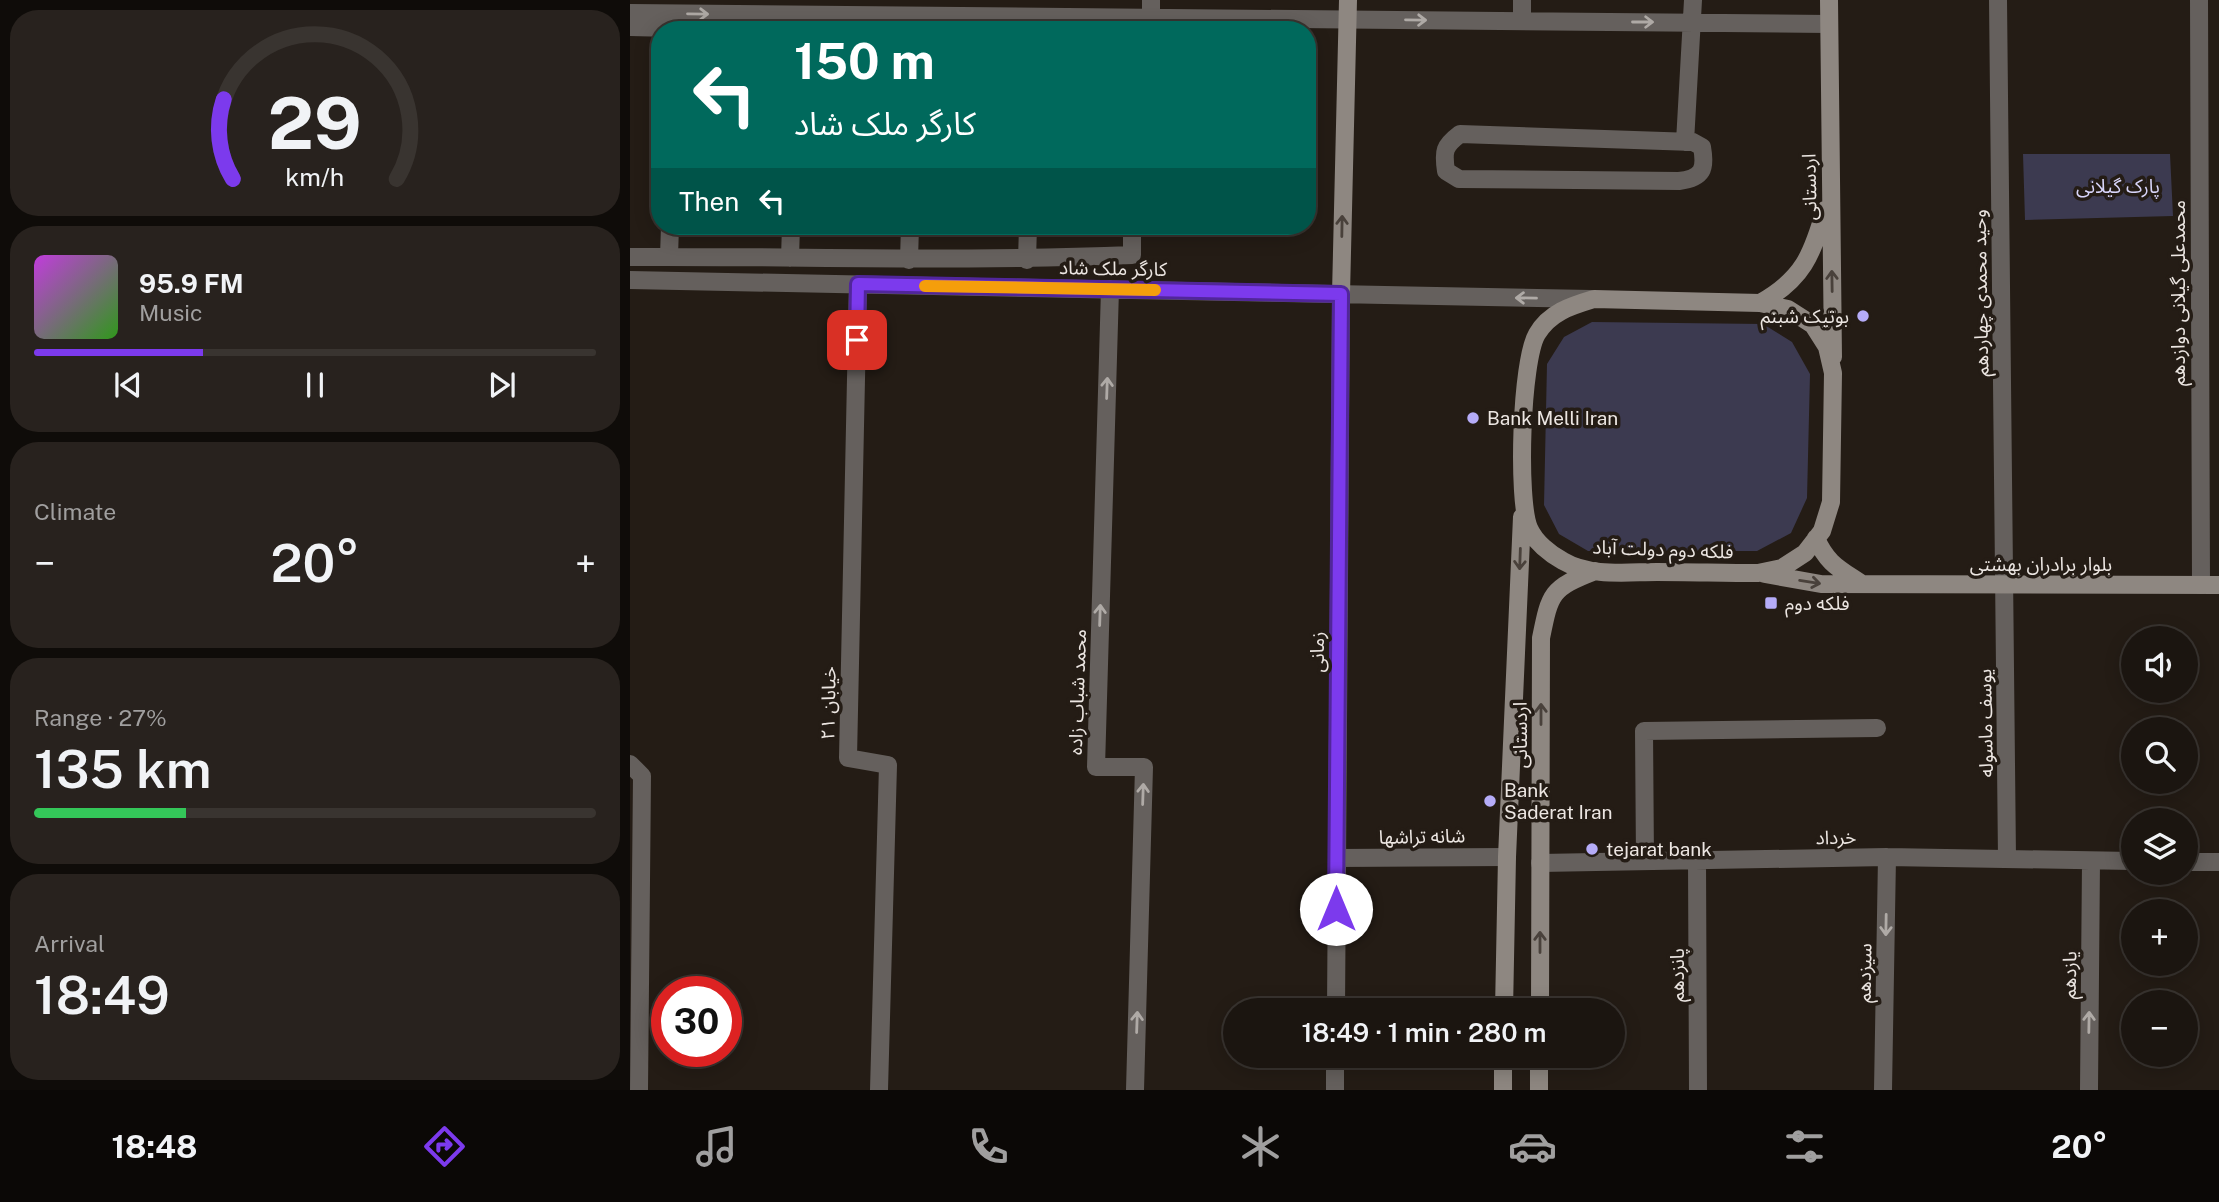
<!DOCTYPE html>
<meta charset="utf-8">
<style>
body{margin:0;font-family:"Public Sans","Noto Sans Arabic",sans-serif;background:#28221e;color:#f1f3f6;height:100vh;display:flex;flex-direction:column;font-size:26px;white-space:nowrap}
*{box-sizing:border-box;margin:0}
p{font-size:23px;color:#a09f9f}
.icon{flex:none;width:38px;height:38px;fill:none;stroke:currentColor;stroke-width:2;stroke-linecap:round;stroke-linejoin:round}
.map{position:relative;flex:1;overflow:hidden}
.panel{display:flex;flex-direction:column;gap:10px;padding:10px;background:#0f0c09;width:630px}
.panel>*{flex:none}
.hud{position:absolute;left:21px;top:21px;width:665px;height:214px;border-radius:28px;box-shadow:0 4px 18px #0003,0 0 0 2px #393430;background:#00695c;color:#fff;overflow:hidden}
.tools{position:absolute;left:1491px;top:626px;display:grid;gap:14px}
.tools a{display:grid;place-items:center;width:77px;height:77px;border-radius:50%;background:#1b1510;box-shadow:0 4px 18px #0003,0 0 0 2px #393430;font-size:35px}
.speed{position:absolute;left:21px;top:976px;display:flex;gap:14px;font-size:35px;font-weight:700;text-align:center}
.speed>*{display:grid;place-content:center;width:91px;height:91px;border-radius:50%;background:#1b1510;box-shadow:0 4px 18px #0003,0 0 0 2px #393430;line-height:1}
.speed .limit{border:10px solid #d22;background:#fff;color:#111}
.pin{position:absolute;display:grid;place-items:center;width:60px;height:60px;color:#fff;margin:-30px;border-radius:14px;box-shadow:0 4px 10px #0006}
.me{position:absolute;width:77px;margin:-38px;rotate:0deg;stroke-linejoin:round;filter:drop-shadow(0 0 5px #0008)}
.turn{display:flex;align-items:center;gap:24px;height:147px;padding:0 28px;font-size:32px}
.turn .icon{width:91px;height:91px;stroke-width:2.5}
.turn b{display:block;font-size:49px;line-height:60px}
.then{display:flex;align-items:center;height:66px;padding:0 28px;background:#0003;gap:14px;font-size:26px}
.big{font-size:52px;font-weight:600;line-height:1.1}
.panel .widget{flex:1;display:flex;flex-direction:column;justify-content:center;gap:10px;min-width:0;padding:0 24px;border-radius:28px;background:#28221e}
.panel .dial{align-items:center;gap:0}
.dial svg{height:182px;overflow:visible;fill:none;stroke:#393430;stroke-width:7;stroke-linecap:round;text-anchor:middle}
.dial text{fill:#f1f3f6;stroke:none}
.song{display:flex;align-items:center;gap:21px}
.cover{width:84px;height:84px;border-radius:10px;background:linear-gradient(135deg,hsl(290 70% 55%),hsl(110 70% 35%))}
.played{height:7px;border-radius:4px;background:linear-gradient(90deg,#7c3aed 30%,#393430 30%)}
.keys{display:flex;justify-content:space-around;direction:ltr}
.heat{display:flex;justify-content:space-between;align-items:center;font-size:38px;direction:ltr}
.charge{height:10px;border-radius:5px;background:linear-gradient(90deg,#34c759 27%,#393430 0)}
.trip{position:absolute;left:593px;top:998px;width:402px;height:70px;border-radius:35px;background:#1b1510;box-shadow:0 4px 18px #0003,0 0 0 2px #393430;font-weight:600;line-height:70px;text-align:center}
.dock{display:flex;height:112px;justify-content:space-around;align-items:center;background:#0b0806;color:#a09f9f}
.dock .icon{width:49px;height:49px}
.dock .on{color:#7c3aed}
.dock b{font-size:32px;color:#f1f3f6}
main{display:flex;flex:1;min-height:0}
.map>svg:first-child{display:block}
.green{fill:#3c3a50}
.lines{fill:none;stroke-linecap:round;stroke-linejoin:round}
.street{stroke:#65605d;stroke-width:18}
.secondary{stroke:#8e8781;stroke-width:18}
.oneway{stroke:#afaaa6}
.oneway2{stroke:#49413b}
.route-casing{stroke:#51269a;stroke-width:18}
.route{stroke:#7c3aed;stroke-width:12}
.slow{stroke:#f59e0b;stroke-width:12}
.poi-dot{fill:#b5acf8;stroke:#241c15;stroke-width:2.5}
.labels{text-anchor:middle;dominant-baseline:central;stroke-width:7;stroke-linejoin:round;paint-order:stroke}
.park-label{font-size:19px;fill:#d8d5f9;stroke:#241c15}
.street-label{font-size:19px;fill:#ece6e2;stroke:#241c15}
.poi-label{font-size:19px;fill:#ece6e2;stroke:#241c15;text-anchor:start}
</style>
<main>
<section class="panel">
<div class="widget dial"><svg viewBox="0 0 100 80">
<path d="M14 69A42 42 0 1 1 86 69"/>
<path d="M14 69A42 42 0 0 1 10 34" stroke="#7c3aed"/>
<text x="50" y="56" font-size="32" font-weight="700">29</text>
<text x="50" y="72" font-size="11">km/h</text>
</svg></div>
<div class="widget">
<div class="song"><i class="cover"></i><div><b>95.9 FM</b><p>Music</p></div></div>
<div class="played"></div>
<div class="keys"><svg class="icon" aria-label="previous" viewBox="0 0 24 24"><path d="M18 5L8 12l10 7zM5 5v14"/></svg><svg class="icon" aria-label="pause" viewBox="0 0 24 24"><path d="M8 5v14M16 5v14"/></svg><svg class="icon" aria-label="next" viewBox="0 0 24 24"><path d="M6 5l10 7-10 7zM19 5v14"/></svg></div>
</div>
<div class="widget"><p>Climate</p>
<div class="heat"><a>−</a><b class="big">20°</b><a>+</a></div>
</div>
<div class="widget"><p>Range · 27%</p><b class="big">135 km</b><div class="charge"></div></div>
<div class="widget"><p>Arrival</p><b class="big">18:49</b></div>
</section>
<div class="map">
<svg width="1589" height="1090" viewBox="0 0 1589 1090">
<rect width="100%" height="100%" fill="#241c15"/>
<path class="green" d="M1393 154H1540L1543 216 1395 220Z
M962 322 1133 324 1162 342 1180 374 1177 498 1161 533 1127 551H958L929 534 914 505 917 364 934 337Z"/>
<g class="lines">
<path class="street" d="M1368 0 1377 859
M1569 0 1571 585
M0 13 1199 24
M521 18V0
M892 21V0
M0 27 123 30
M830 134 1063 142 1072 147C1076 169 1073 178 1049 181L829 179 816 171C813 151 814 146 830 134Z
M1055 142 1063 0
M0 257C167 256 334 262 502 255V226
M39 257 40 226
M160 258 161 226
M279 260 280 226
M397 260 398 226
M0 280 962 299
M228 284 218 758 258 765 249 1090
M480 289 466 767H514L505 1090
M0 764 12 776 9 1090
M707 858 877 857
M1067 860 1068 1090
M1015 861 1014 731 1247 728
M1556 862H1589
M910 863 1257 857 1503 861
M706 1010 711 294
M705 1090V1055
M1253 1090 1257 857
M1459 1090 1461 861"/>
<path class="secondary" d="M1199 0 1203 357
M711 294 718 0
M964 299 1130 303 1158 309 1183 325 1197 347 1203 373 1201 502 1192 531 1175 553 1152 568 1128 573C1094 573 1061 572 1027 572 997 572 960 577 933 561 920 554 905 542 899 528 887 500 891 361 907 334 920 312 941 306 964 299Z
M1130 303C1173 279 1182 255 1195 210
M1186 538C1197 564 1210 569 1232 584
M1135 574 1191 584 1589 585
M874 1010 877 857 892 517
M910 1010 911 638C920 593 921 588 965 571
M873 1090V1055
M909 1090V1055"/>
</g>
<defs><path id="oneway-shaft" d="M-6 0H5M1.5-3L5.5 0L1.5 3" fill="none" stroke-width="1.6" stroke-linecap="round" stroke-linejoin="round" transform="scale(1.75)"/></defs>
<g class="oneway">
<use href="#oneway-shaft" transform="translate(68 14) rotate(1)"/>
<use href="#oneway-shaft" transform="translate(786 20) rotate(1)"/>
<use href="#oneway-shaft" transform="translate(1013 22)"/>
<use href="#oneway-shaft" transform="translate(896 298) rotate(-179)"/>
<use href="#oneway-shaft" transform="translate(477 388) rotate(-88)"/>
<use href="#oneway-shaft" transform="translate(470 615) rotate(-88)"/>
<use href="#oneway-shaft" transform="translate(513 794) rotate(-88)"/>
<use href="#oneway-shaft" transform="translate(1256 925) rotate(91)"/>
<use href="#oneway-shaft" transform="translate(507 1022) rotate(-88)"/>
<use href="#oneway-shaft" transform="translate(1459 1022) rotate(-89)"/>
</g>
<g class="oneway2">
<use href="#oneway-shaft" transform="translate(712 226) rotate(-89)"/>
<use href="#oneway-shaft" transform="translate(1202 281) rotate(-91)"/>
<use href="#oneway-shaft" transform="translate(890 559) rotate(92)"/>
<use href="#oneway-shaft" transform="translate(1180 582) rotate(9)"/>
<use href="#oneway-shaft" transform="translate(911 714) rotate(-90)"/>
<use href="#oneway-shaft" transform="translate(910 942) rotate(-90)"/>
</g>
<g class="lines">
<defs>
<path id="route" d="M227 340 228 284 711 294 706 909"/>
</defs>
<use href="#route" class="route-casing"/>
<use href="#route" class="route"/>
<path class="slow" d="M295 286 525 290"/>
</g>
<g class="poi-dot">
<circle cx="1233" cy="316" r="7"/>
<circle cx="843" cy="418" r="7"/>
<rect x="1134" y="596" width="14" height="14" rx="3.5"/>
<circle cx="860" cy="801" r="7"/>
<circle cx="962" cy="849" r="7"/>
</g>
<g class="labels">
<g class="park-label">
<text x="1488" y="186">پارک گیلانی</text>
</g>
<g class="street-label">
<text transform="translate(1179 187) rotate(-91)">اردستانی</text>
<text transform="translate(483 268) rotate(1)">کارگر ملک شاد</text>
<text transform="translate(1350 293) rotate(-91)">وحید محمدی چهاردهم</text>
<text transform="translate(1548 293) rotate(-90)">محمدعلی گیلانی دوازدهم</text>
<text transform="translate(1033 549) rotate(2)">فلکه دوم دولت آباد</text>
<text x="1411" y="564">بلوار برادران بهشتی</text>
<text transform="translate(687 652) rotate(-90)">زمانی</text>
<text transform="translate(447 692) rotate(-88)">محمد شباب زاده</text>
<text transform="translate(198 703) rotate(-89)">خیابان ۲۱</text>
<text transform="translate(1355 723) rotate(-91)">یوسف ماسوله</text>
<text transform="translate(890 735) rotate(-90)">اردستانی</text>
<text transform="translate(792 836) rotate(-1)">شانه تراشها</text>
<text transform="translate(1206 837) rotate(-1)">خرداد</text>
<text transform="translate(1234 973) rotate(-89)">سیزدهم</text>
<text transform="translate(1047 975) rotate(-90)">پانزدهم</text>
<text transform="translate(1439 975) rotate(-89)">یازدهم</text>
</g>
<g class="poi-label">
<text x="1219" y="316" text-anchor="end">بوتیک شبنم</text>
<text x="857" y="418">Bank Melli Iran</text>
<text x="1155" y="603">فلکه دوم</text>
<text x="874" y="790">Bank<tspan x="874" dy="22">Saderat Iran</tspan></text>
<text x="976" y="849">tejarat bank</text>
</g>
</g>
</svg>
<div class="tools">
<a><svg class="icon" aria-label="sound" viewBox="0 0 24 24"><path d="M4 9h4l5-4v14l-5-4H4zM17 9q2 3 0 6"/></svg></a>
<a><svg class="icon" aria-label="search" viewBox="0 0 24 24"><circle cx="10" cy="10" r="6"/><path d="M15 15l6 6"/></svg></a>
<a><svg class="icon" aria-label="layers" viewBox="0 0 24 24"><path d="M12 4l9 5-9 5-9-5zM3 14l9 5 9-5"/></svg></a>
<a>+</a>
<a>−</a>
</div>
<div class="speed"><div class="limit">30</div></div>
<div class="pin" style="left:227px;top:340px;background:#d93025"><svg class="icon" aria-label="arrive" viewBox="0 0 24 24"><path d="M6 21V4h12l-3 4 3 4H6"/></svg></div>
<svg class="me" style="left:706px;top:909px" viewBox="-20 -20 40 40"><circle r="19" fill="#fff"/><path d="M0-13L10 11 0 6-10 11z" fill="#7c3aed"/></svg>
<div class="trip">18:49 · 1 min · 280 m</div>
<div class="hud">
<div class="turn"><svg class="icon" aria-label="left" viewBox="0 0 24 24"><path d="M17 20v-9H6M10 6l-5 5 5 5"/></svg><div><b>150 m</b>کارگر ملک شاد</div></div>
<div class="then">Then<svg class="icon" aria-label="left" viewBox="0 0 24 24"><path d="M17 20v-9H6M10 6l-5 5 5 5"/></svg></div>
</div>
</div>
</main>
<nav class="dock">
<b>18:48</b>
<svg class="icon on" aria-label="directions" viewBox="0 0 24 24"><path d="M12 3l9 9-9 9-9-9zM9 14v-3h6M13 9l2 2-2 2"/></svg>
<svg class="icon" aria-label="music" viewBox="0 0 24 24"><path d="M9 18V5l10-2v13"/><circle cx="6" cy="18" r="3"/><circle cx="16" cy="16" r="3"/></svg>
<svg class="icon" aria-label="phone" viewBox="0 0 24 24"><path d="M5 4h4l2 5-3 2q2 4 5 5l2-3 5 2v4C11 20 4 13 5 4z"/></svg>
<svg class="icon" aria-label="climate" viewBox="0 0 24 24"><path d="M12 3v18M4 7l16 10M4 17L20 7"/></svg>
<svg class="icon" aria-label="car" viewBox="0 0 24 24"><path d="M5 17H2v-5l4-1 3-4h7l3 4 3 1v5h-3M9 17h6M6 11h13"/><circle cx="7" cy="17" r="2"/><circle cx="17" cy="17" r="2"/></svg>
<svg class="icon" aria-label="filters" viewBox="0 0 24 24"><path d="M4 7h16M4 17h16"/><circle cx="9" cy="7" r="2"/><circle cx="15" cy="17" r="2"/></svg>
<b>20°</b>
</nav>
